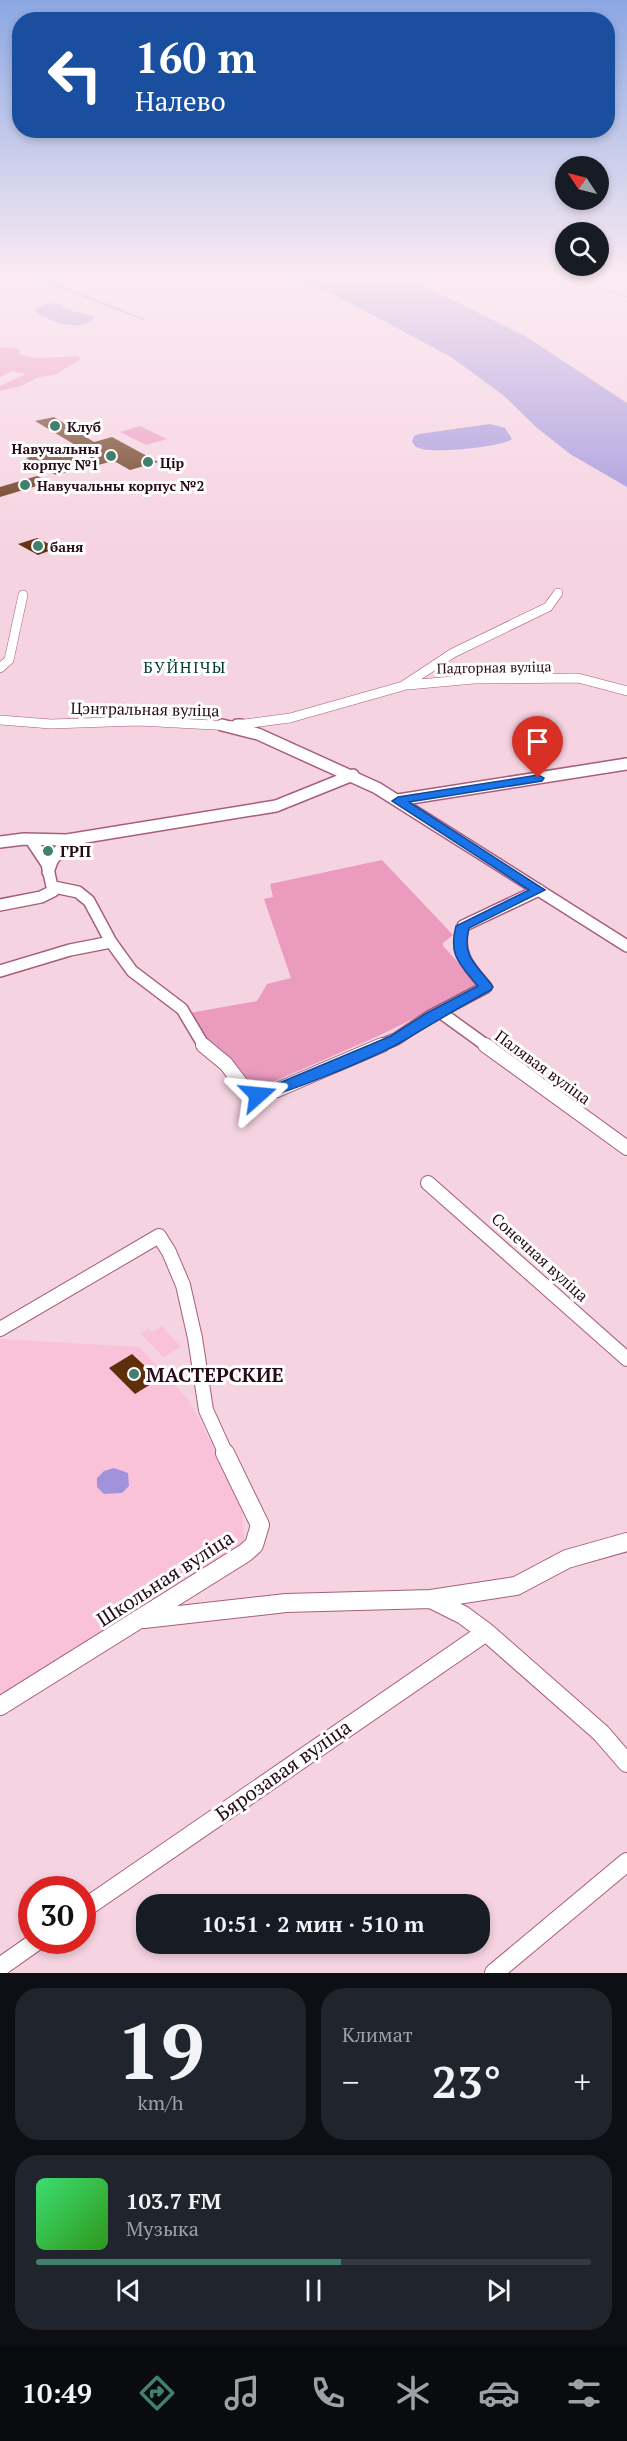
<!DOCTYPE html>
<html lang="ru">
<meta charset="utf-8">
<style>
body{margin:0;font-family:"PT Serif",serif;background:#20242c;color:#f1f3f6;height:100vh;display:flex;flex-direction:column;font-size:22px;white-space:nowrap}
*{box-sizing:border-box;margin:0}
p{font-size:20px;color:#9ea1a6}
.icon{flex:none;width:33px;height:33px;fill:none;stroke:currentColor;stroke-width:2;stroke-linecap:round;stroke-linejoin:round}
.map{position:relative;height:1973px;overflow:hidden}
.panel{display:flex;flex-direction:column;gap:15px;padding:15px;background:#0d0f14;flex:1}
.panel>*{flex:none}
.top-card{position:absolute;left:12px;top:12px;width:603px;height:126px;border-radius:24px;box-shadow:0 3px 9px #0003;background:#1a4fa0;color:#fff;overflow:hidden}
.needle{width:39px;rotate:305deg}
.controls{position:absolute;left:555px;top:156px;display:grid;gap:12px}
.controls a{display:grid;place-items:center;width:54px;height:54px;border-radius:50%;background:#171b24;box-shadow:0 3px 9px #0003;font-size:30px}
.speed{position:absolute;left:18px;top:1876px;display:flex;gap:12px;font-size:30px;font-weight:700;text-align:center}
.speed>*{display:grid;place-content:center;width:78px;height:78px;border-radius:50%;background:#171b24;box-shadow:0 3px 9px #0003;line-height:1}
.speed .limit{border:9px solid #d22;background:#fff;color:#111}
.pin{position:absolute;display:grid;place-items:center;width:51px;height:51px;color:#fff;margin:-62px -26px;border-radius:50% 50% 50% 0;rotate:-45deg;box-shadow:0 0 6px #0007}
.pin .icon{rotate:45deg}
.me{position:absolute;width:66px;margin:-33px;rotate:72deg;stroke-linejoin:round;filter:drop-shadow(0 0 4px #0008)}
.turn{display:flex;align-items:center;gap:21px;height:126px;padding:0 24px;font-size:27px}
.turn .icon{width:78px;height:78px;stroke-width:2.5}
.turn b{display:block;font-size:42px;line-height:51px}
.big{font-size:45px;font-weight:600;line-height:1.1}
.panel .card{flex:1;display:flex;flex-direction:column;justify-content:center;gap:9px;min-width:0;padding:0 21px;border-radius:24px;background:#20242c}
.panel .dial{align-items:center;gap:0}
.dial b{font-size:78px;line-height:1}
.song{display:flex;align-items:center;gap:18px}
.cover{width:72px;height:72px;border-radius:9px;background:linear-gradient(135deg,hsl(140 70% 55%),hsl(110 70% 35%))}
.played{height:6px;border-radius:3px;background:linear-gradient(90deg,#41806d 55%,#363941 55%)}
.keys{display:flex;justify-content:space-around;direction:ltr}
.heat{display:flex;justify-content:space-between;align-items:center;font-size:33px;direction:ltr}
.panel .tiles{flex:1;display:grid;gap:15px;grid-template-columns:1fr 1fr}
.card:last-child{grid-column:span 2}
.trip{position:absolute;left:136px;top:1894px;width:354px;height:60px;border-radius:24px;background:#171b24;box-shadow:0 3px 9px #0003;font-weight:600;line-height:60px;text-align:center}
.dock{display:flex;height:96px;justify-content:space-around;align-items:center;background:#090b0e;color:#9ea1a6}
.dock .icon{width:42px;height:42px}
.dock .current{color:#41806d}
.dock b{font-size:27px;color:#f1f3f6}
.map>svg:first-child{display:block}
.built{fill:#fac2d9}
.green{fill:#ea9bbe}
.water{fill:#a093db}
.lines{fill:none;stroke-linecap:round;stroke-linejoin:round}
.stream{stroke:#a093db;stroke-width:2}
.building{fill:#5f2f0d}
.minor-far3-casing{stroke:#a75d7f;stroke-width:10}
.minor-far2-casing{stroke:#a75d7f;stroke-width:14}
.minor-far1-casing{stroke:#a75d7f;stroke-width:16}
.minor-casing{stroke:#a75d7f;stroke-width:20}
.minor-far3{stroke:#fff;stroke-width:9}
.minor-far2{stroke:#fff;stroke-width:11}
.minor-far1{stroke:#fff;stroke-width:14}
.minor{stroke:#fff;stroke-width:18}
.route{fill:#1a73e8;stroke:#114b97;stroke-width:1.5}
.poi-dot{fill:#41806d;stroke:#fff;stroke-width:2}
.labels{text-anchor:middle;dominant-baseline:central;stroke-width:6;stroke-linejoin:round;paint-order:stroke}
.far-poi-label{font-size:14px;font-weight:bold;fill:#280b19;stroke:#fff;text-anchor:start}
.far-street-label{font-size:14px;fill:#280b19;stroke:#fff}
.far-quarter-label{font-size:16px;letter-spacing:1.5px;fill:#023c2e;stroke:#fff}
.street-label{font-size:16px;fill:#280b19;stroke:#fff}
.poi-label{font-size:16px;font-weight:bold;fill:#280b19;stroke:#fff;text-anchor:start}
.near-poi-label{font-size:20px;font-weight:bold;fill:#280b19;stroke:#fff;text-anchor:start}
.near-street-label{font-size:20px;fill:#280b19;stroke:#fff}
</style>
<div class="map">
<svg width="627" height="1973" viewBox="0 0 627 1973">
<rect width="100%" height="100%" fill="#f6d3e1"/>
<path class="built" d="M162 1326 181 1347 163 1357 140 1333 149 1329 152 1332Z
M0 1339 139 1347 190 1402 242 1502 244 1543 0 1695Z"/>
<path class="green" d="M0 347 19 349 20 354C37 362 60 355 79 357L80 360 54 375 39 377 21 386 0 391V386L26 374 13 371 0 377Z
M140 426 167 439 146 445 120 432Z
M382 860 453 935 443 943V946L480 986 376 1037 257 1089 204 1039 189 1013 257 1001 267 984 291 978 264 899 273 897 270 884Z"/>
<path class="water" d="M293 276H398L459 303 525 336 627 403V487L570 454 536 427 503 395 451 357 339 297Z
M54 303 60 304 65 309 96 317C81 334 50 322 35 311L42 306Z
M490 424 505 428 512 439C503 447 431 454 419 448 415 447 415 446 412 442L414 436 419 434Z
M114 1468 128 1473 129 1486 122 1493 104 1494 97 1487V1478L104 1471Z"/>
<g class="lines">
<path class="stream" d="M33 276 143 319
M608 291 627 297"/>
</g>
<path class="building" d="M54 417 94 442 112 437 158 462 130 470 114 461 56 475 26 458 77 446 35 421Z
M37 476 50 482 0 497V487Z
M37 538 57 548 38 555 18 544Z
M132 1354 159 1379 135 1394 109 1368Z"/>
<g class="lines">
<defs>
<path id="minor-far3" d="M0 668 9 660 23 595
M408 685 474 679 578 678 627 691
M0 720 51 724 138 721 233 726
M237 725 290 718 403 686 453 653 548 607 558 593"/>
<path id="minor-far2" d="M222 725 258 734 377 788 627 946
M237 725H241
M398 800 627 764
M0 842 24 839 67 840 276 806 353 775
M48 872 52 861 67 840
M54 887 78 892 89 901 111 942
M0 905 41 897 53 891 47 864 31 840
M0 971 70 950 111 942 132 971 182 1009 204 1046
M440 1012 487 1046
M379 1046 396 1039 429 1017 486 987C468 966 456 955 463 926L539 890"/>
<path id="minor-far1" d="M203 1045 226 1064 245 1089 257 1095 277 1090 382 1045
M485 1045 627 1148
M428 1183 627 1359
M0 1329 159 1236 169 1252 183 1285 195 1338 206 1410 226 1454"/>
<path id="minor" d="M431 1599 463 1615 486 1632 601 1733 627 1763
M144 1619 286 1603 431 1599 516 1586 567 1559 627 1542
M0 1706 245 1553 254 1545 260 1525 225 1453
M82 1910 486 1632
M0 1967 37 1941
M494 1973 627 1862"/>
</defs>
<use href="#minor-far3" class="minor-far3-casing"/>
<use href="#minor-far2" class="minor-far2-casing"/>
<use href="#minor-far1" class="minor-far1-casing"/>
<use href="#minor" class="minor-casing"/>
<use href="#minor-far3" class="minor-far3"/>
<use href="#minor-far2" class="minor-far2"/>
<use href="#minor-far1" class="minor-far1"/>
<use href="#minor" class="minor"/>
</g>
<linearGradient id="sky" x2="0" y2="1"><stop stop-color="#8ba7e3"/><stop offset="0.5" stop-color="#fbebf2"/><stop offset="1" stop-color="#fbebf2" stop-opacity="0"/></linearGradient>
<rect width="627" height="552" fill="url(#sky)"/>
<path class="route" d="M538 775 544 778 542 781 409 802 545 890 469 928C461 957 477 965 493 987L491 990C461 1006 432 1024 403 1041 383 1053 269 1103 252 1098L250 1095 252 1091 272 1086 391 1036 425 1014 478 986C460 964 448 956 456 926L529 890 392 801 398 797Z"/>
<g class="poi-dot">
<circle cx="55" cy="426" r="6"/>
<circle cx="111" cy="456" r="6"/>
<circle cx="148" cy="462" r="6"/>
<circle cx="25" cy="485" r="6"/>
<circle cx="38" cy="546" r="6"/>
<circle cx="48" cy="851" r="6"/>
<circle cx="134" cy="1374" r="6"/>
</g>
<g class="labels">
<g class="far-poi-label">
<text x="67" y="426">Клуб</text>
<text x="99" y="448" text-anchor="end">Навучальны<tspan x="99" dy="16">корпус №1</tspan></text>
<text x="160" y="462">Цір</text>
<text x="37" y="485">Навучальны корпус №2</text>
<text x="50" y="546">баня</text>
</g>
<g class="far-street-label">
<text transform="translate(494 667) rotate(-1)">Падгорная вуліца</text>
</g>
<g class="far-quarter-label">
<text x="185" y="667">БУЙНІЧЫ</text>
</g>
<g class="street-label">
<text transform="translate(145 709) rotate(1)">Цэнтральная вуліца</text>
<text transform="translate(543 1067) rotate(36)">Палявая вуліца</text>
<text transform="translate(540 1257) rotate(42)">Сонечная вуліца</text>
</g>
<g class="poi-label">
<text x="60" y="851">ГРП</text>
</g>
<g class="near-poi-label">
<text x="146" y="1374">МАСТЕРСКИЕ</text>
</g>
<g class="near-street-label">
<text transform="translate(165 1578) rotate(-33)">Школьная вуліца</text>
<text transform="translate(283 1770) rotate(-35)">Бярозавая вуліца</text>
</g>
</g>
</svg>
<div class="controls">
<a><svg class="needle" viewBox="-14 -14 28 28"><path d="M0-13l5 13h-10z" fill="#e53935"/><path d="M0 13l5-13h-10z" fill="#9ea1a6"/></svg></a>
<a><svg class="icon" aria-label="search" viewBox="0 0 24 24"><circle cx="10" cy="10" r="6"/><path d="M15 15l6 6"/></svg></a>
</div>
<div class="speed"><div class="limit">30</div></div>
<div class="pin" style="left:538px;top:778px;background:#d93025"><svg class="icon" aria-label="arrive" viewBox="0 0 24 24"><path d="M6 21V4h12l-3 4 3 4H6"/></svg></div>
<svg class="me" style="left:258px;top:1095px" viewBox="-20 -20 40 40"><path d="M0-17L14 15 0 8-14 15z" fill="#1a73e8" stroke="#fff" stroke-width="4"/></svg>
<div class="trip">10:51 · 2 мин · 510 m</div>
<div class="top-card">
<div class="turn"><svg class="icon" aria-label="left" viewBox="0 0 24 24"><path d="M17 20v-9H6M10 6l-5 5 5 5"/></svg><div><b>160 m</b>Налево</div></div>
</div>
</div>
<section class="panel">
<div class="tiles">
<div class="card dial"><b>19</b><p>km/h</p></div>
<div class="card"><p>Климат</p>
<div class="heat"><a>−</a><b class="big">23°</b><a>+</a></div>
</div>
<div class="card">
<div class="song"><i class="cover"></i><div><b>103.7 FM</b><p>Музыка</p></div></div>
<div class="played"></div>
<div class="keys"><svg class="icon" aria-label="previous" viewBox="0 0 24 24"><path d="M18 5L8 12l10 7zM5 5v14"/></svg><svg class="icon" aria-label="pause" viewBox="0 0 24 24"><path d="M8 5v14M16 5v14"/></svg><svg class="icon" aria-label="next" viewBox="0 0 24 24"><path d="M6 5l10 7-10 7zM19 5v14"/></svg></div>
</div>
</div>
</section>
<nav class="dock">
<b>10:49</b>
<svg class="icon current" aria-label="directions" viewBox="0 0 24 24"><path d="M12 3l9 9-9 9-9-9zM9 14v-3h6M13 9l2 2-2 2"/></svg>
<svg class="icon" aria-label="music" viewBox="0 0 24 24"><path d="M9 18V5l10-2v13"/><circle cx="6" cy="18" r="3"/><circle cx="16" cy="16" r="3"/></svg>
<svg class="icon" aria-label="phone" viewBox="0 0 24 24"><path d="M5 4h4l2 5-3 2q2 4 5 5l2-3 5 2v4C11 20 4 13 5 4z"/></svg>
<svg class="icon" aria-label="climate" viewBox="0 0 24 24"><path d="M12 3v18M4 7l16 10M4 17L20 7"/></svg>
<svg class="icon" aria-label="car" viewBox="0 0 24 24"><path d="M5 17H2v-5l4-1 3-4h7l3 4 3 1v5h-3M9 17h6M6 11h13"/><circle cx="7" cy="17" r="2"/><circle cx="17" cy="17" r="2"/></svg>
<svg class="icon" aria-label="filters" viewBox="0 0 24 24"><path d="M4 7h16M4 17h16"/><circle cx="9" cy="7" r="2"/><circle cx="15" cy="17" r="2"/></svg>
</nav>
